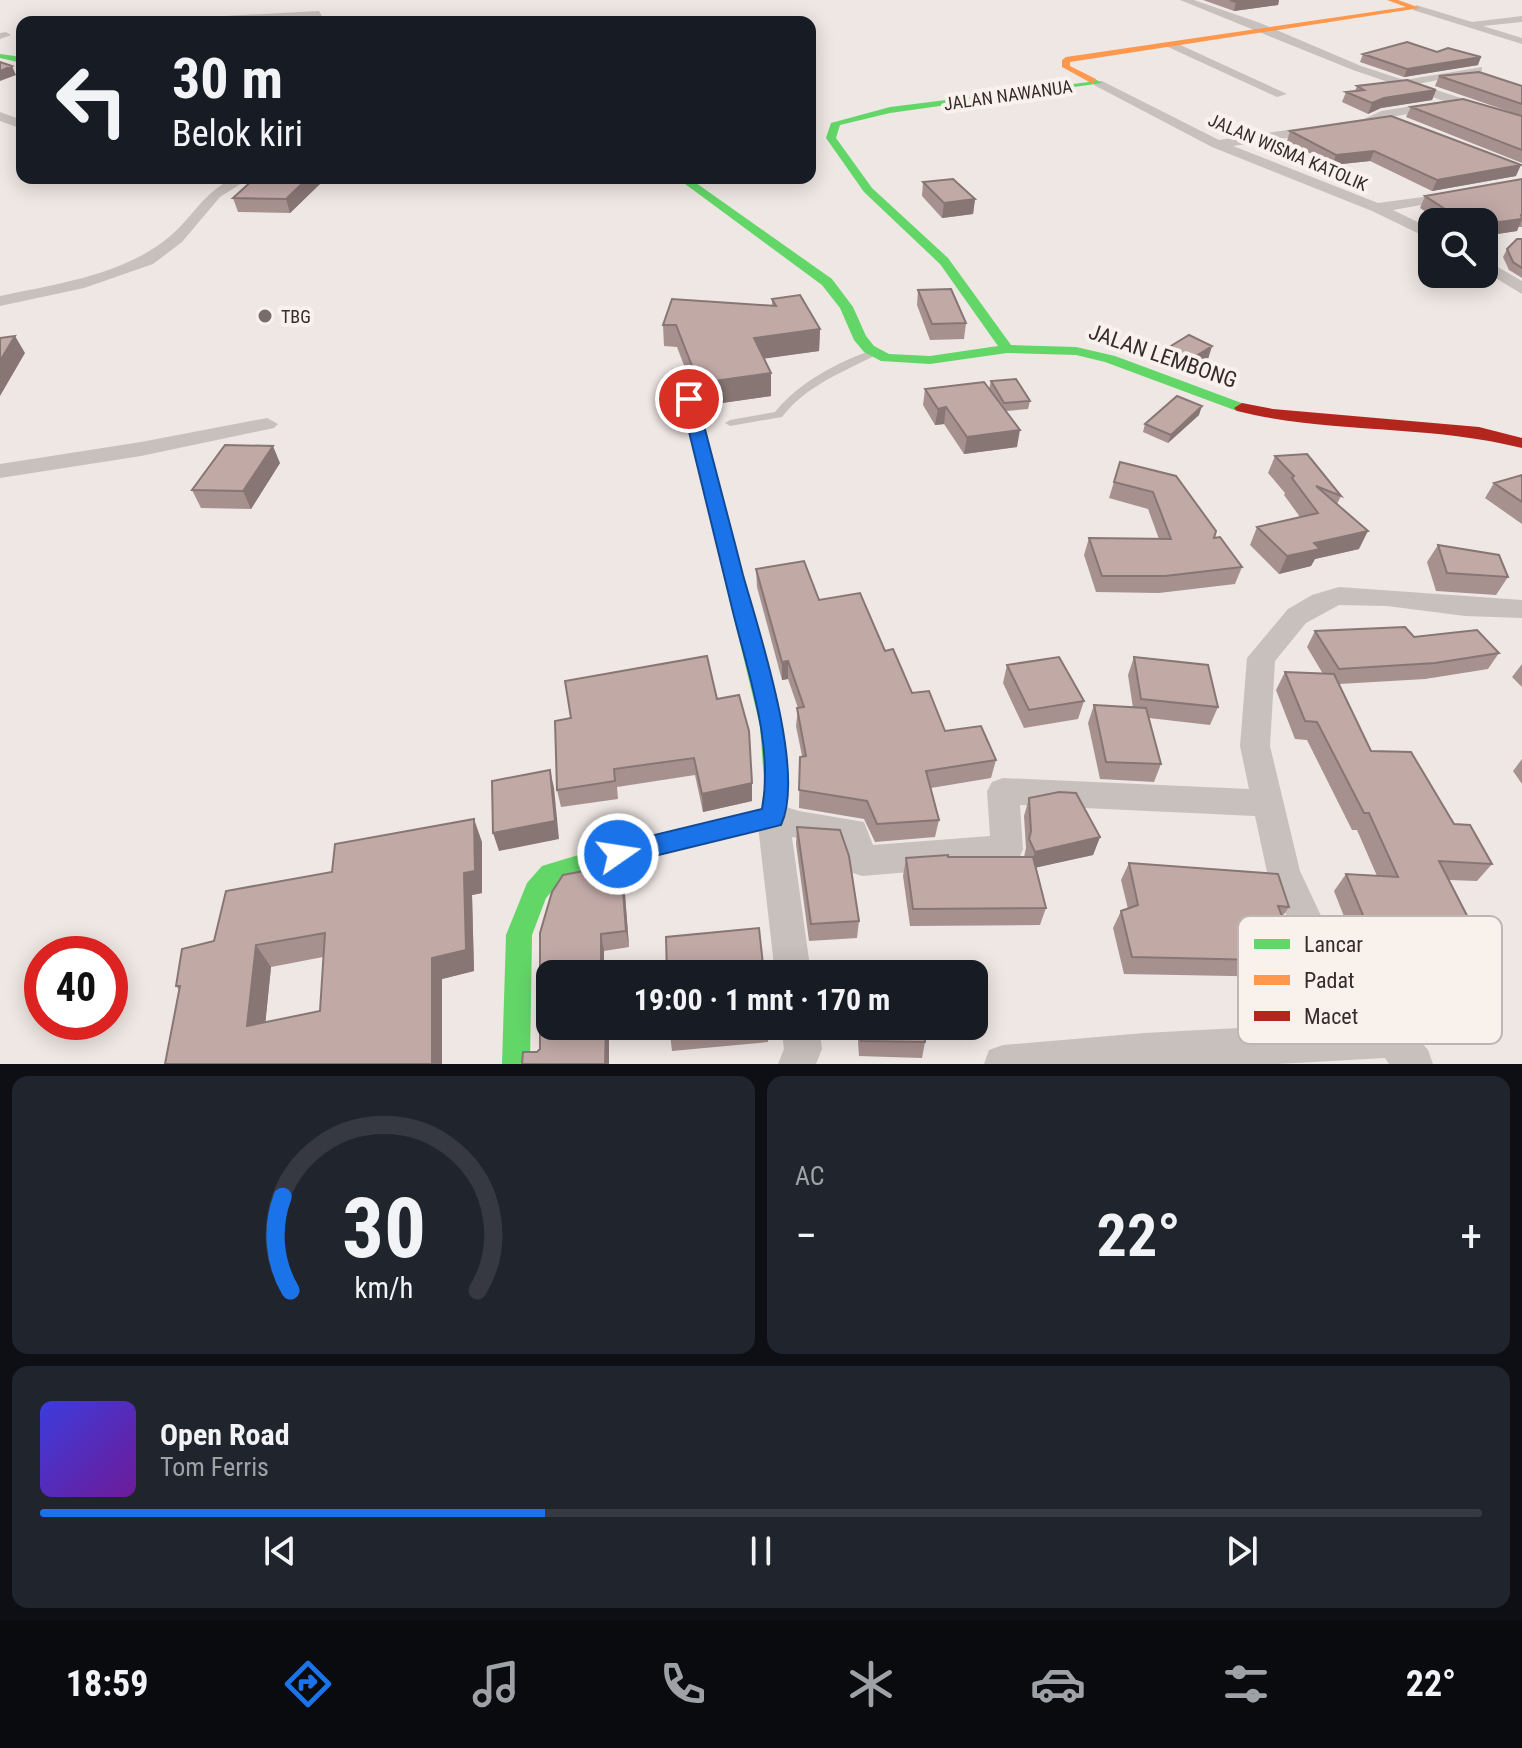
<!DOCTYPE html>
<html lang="id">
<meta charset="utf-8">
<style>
body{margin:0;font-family:"Roboto Condensed",sans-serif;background:#20242c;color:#f1f3f6;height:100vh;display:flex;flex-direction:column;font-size:30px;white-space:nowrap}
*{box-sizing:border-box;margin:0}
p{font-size:26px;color:#9ea1a6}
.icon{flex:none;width:44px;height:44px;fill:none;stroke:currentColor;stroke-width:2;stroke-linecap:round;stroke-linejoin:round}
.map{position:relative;height:1064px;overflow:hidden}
.details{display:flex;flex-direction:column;gap:12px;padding:12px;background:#0d0f14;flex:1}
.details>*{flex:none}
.banner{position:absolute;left:16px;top:16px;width:800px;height:168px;border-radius:16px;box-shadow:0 4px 20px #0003;background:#171b24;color:#f1f3f6;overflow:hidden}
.tools{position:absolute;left:1418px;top:208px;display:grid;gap:16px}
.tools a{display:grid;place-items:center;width:80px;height:80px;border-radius:16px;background:#171b24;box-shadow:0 4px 20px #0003;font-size:40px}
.speed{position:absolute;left:24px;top:936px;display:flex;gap:16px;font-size:40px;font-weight:700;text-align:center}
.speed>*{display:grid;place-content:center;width:104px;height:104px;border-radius:50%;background:#171b24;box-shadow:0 4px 20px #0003;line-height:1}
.speed .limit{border:12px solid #d22;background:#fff;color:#111}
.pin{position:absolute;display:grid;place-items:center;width:68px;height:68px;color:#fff;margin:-34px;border:4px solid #fff;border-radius:50%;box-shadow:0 2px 8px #0007}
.me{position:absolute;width:88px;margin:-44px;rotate:77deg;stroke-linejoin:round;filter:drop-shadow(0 0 6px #0008)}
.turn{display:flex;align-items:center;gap:28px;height:168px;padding:0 24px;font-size:36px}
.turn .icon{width:104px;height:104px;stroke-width:2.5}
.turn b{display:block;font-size:56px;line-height:68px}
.big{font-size:60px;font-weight:700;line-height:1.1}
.details .card{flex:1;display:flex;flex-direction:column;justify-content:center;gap:12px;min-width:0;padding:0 28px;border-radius:16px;background:#20242c}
.details .dial{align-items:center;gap:0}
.dial svg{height:208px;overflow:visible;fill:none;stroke:#363941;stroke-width:7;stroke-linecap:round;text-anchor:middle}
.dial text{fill:#f1f3f6;stroke:none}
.song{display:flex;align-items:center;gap:24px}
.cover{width:96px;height:96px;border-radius:12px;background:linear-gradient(135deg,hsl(240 70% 55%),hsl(280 70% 35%))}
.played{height:8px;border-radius:4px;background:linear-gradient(90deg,#1a73e8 35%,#363941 35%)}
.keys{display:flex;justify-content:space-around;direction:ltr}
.heat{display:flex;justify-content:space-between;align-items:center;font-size:44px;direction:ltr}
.details .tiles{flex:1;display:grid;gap:12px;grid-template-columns:1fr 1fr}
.card:last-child{grid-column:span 2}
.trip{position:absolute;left:536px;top:960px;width:452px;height:80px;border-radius:16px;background:#171b24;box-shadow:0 4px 20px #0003;font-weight:700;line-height:80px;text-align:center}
.dock{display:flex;height:128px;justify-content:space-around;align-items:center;background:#090b0e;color:#9ea1a6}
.dock .icon{width:56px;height:56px}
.dock .active{color:#1a73e8}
.dock b{font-size:36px;color:#f1f3f6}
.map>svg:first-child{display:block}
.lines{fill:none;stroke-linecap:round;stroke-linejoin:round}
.lane{fill:#c7c0bd;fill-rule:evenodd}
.street{fill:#c7c0bd;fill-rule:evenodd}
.fast{fill:#63d668;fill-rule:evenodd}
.slow{fill:#ff974d;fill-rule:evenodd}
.jam{fill:#b3261e;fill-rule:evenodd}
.wall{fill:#a6918f;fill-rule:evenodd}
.shaded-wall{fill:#877674}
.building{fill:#c1a9a6;stroke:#877674;stroke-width:2;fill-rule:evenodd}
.route{fill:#1a73e8;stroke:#114b97;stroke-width:2}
.poi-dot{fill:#786d6c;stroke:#f9f1ec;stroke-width:3}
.labels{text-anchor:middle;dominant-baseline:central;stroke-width:8;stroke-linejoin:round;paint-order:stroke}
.far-street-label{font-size:18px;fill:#382c2b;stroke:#f9f1ec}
.far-poi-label{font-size:18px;fill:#382c2b;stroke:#f9f1ec;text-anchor:start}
.street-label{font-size:22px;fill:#382c2b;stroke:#f9f1ec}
.key{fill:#f9f1ec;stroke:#bfb6b2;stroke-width:2}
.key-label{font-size:22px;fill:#382c2b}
</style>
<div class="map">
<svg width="1522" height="1064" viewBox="0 0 1522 1064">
<rect width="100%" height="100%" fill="#eee7e4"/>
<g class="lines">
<path class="lane" d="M875 349 878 350V354C843 372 807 385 782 417L730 426 725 423 730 420 775 412C799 382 838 362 875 349Z"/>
<path class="street" d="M1180 0H1194L1260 23 1361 66 1404 80 1482 67V71L1418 84 1464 99V105L1384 118 1367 126 1233 146 1378 203 1460 192V198L1393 210 1432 229V240L1372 211 1212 147 1094 85V81H1102L1219 140 1364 119 1381 111 1444 101 1353 70Z
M1416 5 1472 22 1522 16V22L1483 26 1522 38V44L1413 10Z
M319 11 322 16 224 22 219 19 224 16Z
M0 33 6 32 11 35 0 39Z
M1168 43H1176L1287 94 1277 97 1168 47Z
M0 112 22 120V129L0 121Z
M233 178H250L220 197 182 242 153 264 84 288 0 306V296C56 284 124 275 169 237 195 215 200 196 233 178Z
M1484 259 1522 281V294L1484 271Z
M267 418 278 424 274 428 141 456 0 478V464L141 442Z
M1339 587 1522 600V618L1465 616 1387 606 1339 605 1306 623 1275 661 1270 746 1300 871 1324 922 1358 969 1428 1050 1433 1064H1389L1385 1058 1278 1064H984L989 1050 1003 1045 1144 1033 1355 1022 1300 946 1267 872 1255 816 1020 805 1023 849 1019 859 1007 864 862 876 850 872 841 845 792 837 811 974H775L757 817 762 807 773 803 799 811 864 822 873 845 990 836 987 791 992 782 1003 778 1249 789 1240 746 1247 658 1288 609 1312 595Z
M781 1026H819L822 1049 816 1064H778L784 1049Z"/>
<path class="fast" d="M0 54 22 57V63L0 58Z
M1093 78 1102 83 890 113 840 125 836 138 872 188 948 258 1011 345 1076 347 1115 356 1247 405 1250 408 1247 411H1237L1105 362 1076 355 1007 353 930 364 881 361 864 352 854 340 840 308 822 285 677 178H689L832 279 853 307 866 336 874 346 889 354 930 356 998 346 940 264 864 192 826 138 831 123 890 107 1089 82Z
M689 394 697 399C712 459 728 518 743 578 758 634 806 773 781 824L773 827 618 865 559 883 546 898 532 935 530 1064H502L506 935 527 883 542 866 618 843 763 809 765 795 760 726 681 399Z"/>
<path class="slow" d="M1387 0H1398L1420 8 1070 62V66L1096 79 1093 84 1062 67V60L1066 57 1406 7Z"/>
<path class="jam" d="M1242 403 1273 409 1479 427 1522 438V448C1428 424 1329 434 1237 411L1234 408Z"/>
</g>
<path class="wall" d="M1203 0H1279L1278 5 1234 11Z
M1437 52 1478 65 1404 77 1360 62 1363 54Z
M1439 76 1522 86V116L1435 86Z
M1357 86 1436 90 1432 100 1381 108 1368 114 1342 102 1346 92 1355 91Z
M1411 107 1522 116V163L1406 117Z
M1290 131 1516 176 1432 191 1370 161 1332 165 1287 141Z
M255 178H320V184L290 213 238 212 233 198Z
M1522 179V227H1518L1517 231 1484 236V222H1441L1420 208 1425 196Z
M923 182 975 199 973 214 942 218 922 196Z
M1522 239V278L1509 270 1503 257 1507 249Z
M918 290 966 323 964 339 930 340 917 305Z
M772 299 820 329 819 351 764 358 771 396 708 405 702 391 693 389 677 347 664 346 663 325 772 306Z
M1212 346 1207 362 1186 375 1161 366 1166 349Z
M991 381 1030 401 1028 409 1006 411 1017 447 964 454 944 424 935 425 923 405 925 389H989Z
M1199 415 1168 443 1143 432 1145 424Z
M1275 456 1341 496 1337 504 1359 549 1315 559 1311 566 1279 574 1250 545 1257 527 1300 517 1284 495 1285 493 1268 473Z
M1120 462 1214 538 1242 567 1235 584 1159 593 1096 592 1084 555 1089 538 1159 539 1148 509 1109 498Z
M280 463 251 509 201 508 192 490Z
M1522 475V524L1485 498 1494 483Z
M1438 545 1508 577 1496 595 1436 591 1427 562Z
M756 569 819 600 885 651 912 693 945 731 996 760 991 778 931 788 939 820 935 837 875 842 864 819 799 808 800 757 802 756 796 726 798 708 788 679 782 680 757 587Z
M1315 631 1414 637 1499 653 1488 669 1425 679 1339 684 1371 751 1454 824 1492 864 1477 881 1448 880 1480 941 1464 958 1358 952 1334 891 1346 874 1377 876 1357 830H1352L1307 740 1295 739 1276 690 1285 672 1323 674 1307 647Z
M1134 657 1218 707 1210 725 1149 718 1161 764 1154 782 1100 779 1088 723 1094 705 1133 708 1128 675Z
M1522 664V687L1512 677Z
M1007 665 1084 701 1078 719 1024 728 1003 683Z
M717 699 752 801 703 812 695 775 617 787 618 799 561 807 557 790Z
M1522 759V784L1513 771Z
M1029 798 1100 837 1093 855 1036 867 1046 908 1040 925 910 926 903 876 906 858 1024 857 1026 848 1024 816Z
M797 827 859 921 857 938 809 941 796 844Z
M482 842V893L472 895 474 971 442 979V1064H165L179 990 176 986 214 941 332 872ZM323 957 320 1011 265 1023 271 967Z
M1129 863 1289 907 1282 917 1299 961 1287 977 1124 974 1113 928 1121 911 1128 909 1121 880Z
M621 864 624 881 629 947 604 951V974H550V1026H606L609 1040V1064H522L523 1052H537L540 1049V933L552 892 563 875Z
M669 1026H768V1042L672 1051Z
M857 1026H924L925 1042 922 1058 859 1056Z"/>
<path class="shaded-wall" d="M1253 0H1279L1278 5 1234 11 1236 2Z
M1481 57 1478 65 1404 77 1407 69Z
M12 66 16 75 0 81V71Z
M1436 90 1432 100 1381 108 1368 114 1372 103 1384 98Z
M1374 151 1370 161 1332 165 1336 155Z
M1521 165 1516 176 1432 191 1437 180Z
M308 178H320V184L290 213 286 199Z
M975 199 973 214 942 218 944 203Z
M1522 219 1517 231 1484 236V224Z
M820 329 819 351 754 360V338Z
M15 336 25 353 0 396V361Z
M1212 346 1207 362 1186 375 1191 359Z
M771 373V396L708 405 707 382Z
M1202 406 1199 415 1168 443 1171 435Z
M946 407 944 424 935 425 938 409Z
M1020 430 1017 447 964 454 967 437Z
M273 446 280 463 251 509 243 491Z
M1368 531 1359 549 1315 559 1311 566 1279 574 1287 556 1314 543Z
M788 661V679L782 680V662Z
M550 770 554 788 559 839 499 851 493 833Z
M752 783V801L703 812 702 794Z
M474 819 482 842V893L472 895 474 971 442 979V1064H432V958L464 873Z
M1100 837 1093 855 1030 869 1035 852Z
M621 864 624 881 629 947 626 931Z
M601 934 604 951V974H601Z
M256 945 271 967 263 1047 247 1026Z
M606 1026 609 1040V1064H605Z"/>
<path class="building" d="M1230 0H1253L1236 2Z
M1407 42 1437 52 1448 48 1481 57 1407 69 1363 54Z
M0 62 12 66 0 71Z
M1479 72 1522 86V104L1439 76Z
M1407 80 1436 90 1384 98 1372 103 1346 92 1364 90 1357 86Z
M1463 99 1522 116V150L1411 107Z
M1391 116 1521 165 1437 180 1374 151 1336 155 1290 131Z
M255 178H308L286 199 233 198Z
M953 179 975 199 944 203 923 182Z
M1522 179V215H1521L1522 219 1484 224V222H1465L1425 196Z
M1517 239H1522V268L1513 262 1507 249Z
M951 289 966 323 932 324 918 290Z
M800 295 820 329 754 338 771 373 707 382 700 369 692 366 676 325H663L672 299 776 306 772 299Z
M1189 335 1212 346 1191 359 1166 349Z
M15 336 0 361V338Z
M1016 379 1030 401 1004 403 991 381Z
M984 382 1020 430 967 437 946 407 938 409 925 389Z
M1177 396 1202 406 1171 435 1145 424Z
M225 445 273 446 243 491 192 490Z
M1307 454 1341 496 1316 486 1368 531 1314 543 1320 549 1287 556 1257 527 1318 513 1292 478 1294 476 1275 456Z
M1120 462 1176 476 1216 531 1214 538 1220 537 1242 567 1165 576H1102L1089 538 1171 539 1153 492 1114 482Z
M1522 475V502L1494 483Z
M1438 545 1499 555 1508 577 1447 573Z
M804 561 819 600 860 593 885 651 893 649 912 693 929 691 945 731 981 726 996 760 926 771 939 820 877 824 867 801 799 790 800 757 806 756 797 708 804 707 788 661 782 662 756 569Z
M1405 627 1414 637 1477 630 1499 653 1435 663 1339 669 1315 631Z
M707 656 717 699 739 695 749 731 752 783 702 794 694 758 614 769 615 781 557 790 555 721 571 718 565 681Z
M1059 657 1084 701 1029 710 1007 665Z
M1134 657 1208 665 1218 707 1141 699Z
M1285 672 1334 674 1371 751 1411 752 1454 824 1470 825 1492 864 1439 861 1480 941 1371 935 1346 874 1398 877 1369 813H1364L1317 722 1305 721Z
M1094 705 1146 708 1161 764 1106 762Z
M550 770 555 821 493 833 492 781Z
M1059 792 1076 793 1100 837 1035 852 1029 839 1031 831 1029 798Z
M474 819 475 871 464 873 466 950 432 958V1064H165L180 986H176L182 949 214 941 226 891 332 872 335 844ZM325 933 320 1011 247 1026 256 945Z
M797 827 840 830 849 856 859 921 811 924Z
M948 855V857H1033L1046 908 913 909 906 858Z
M1129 863 1278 874 1289 907 1278 906 1299 961 1132 957 1121 911 1138 905Z
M621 864 626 931 601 934V974H550V1026H606L605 1064H522L523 1052H537L540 1049V933L552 892 563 875Z
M759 928 764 974H667L666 937Z
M669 1026H690L669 1028Z
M860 1026H924L925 1042 861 1041Z"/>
<path class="route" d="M689 394 697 399C712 457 728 516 743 575 759 632 806 772 781 825L618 865 609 861 606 854 609 846 762 809C774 745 748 673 733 612 716 541 698 470 681 399Z"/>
<circle class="poi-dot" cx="265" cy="316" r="8"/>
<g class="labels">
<g class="far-street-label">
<text transform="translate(1008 95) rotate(-8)">JALAN NAWANUA</text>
<text transform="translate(1288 152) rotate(23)">JALAN WISMA KATOLIK</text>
</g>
<g class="far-poi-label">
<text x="281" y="316">TBG</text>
</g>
<g class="street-label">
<text transform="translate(1163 356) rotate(19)">JALAN LEMBONG</text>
</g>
</g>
<rect x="1238" y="916" width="264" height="128" rx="12" class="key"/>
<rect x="1254" y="939" width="36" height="10" fill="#63d668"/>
<rect x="1254" y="975" width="36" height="10" fill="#ff974d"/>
<rect x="1254" y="1011" width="36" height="10" fill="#b3261e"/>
<g class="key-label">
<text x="1304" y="952">Lancar</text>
<text x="1304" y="988">Padat</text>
<text x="1304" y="1024">Macet</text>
</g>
</svg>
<div class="tools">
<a><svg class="icon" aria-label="search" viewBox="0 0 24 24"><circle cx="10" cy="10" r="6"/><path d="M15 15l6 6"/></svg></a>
</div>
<div class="speed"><div class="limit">40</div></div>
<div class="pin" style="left:689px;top:399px;background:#d93025"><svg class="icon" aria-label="arrive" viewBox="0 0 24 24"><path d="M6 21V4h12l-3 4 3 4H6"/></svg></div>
<svg class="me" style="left:618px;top:854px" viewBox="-20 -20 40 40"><circle r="17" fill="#1a73e8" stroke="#fff" stroke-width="3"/><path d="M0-11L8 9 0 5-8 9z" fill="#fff"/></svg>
<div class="trip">19:00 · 1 mnt · 170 m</div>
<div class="banner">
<div class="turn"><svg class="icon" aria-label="left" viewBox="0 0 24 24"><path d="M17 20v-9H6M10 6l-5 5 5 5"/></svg><div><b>30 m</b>Belok kiri</div></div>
</div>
</div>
<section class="details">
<div class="tiles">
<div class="card dial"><svg viewBox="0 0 100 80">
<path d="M14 69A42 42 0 1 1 86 69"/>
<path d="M14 69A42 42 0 0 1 11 33" stroke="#1a73e8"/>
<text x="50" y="56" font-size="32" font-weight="700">30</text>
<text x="50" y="72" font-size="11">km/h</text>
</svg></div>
<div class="card"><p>AC</p>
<div class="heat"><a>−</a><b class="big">22°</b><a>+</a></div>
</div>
<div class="card">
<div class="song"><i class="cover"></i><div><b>Open Road</b><p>Tom Ferris</p></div></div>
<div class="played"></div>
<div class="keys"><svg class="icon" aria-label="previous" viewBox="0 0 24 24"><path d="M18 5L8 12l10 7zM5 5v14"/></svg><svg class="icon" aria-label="pause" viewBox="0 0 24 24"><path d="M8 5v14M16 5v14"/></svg><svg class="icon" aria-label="next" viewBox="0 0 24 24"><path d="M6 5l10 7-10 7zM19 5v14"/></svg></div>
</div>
</div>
</section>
<nav class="dock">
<b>18:59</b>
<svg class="icon active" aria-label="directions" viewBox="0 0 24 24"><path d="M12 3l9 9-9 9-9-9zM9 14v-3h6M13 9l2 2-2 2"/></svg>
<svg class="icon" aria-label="music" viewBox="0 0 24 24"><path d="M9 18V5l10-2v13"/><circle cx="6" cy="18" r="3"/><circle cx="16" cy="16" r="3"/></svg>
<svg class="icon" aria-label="phone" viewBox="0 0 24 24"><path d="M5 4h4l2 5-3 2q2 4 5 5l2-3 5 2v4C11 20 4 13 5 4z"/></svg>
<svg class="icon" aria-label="climate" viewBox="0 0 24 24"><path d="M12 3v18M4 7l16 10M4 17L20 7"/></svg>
<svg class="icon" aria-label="car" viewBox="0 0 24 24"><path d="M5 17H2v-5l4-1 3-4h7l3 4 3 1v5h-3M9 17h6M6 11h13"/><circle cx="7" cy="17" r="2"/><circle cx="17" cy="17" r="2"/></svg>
<svg class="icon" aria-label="filters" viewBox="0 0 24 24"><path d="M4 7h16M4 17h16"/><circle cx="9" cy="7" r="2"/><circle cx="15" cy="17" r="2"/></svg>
<b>22°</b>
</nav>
